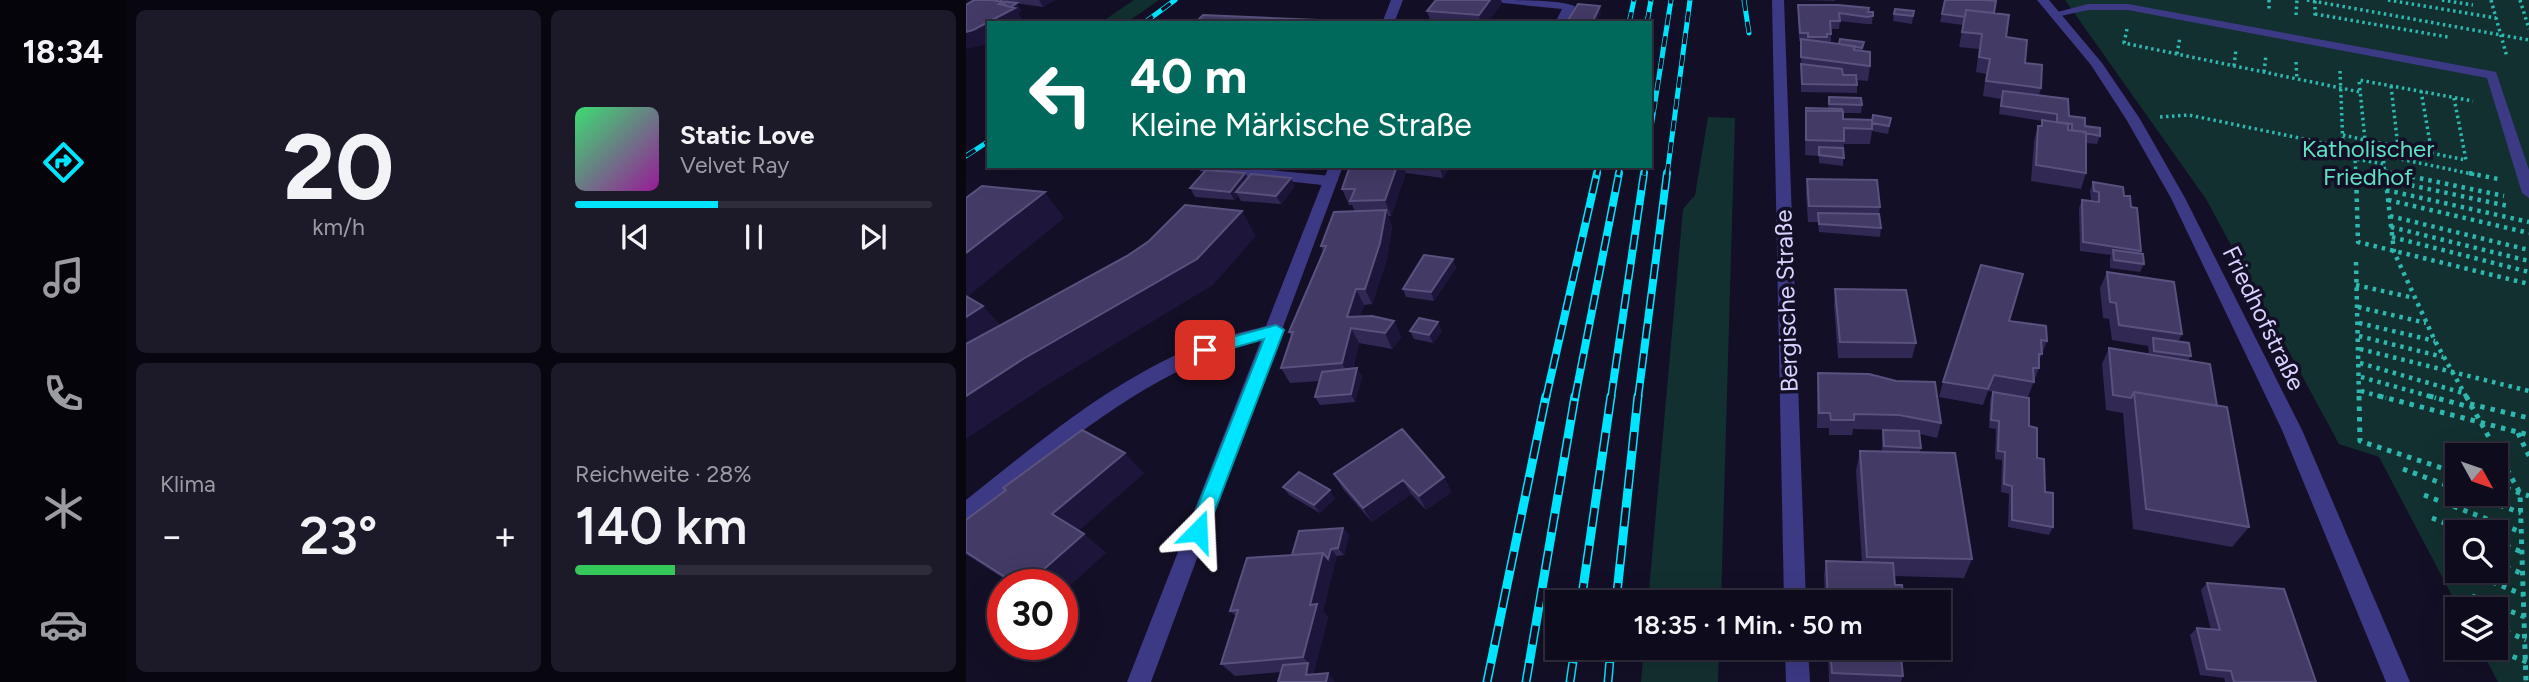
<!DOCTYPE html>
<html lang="de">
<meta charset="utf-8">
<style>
body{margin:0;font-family:Figtree,sans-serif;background:#1c1929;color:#f1f3f6;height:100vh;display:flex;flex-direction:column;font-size:26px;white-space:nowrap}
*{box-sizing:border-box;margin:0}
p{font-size:23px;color:#9b9ba3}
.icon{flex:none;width:38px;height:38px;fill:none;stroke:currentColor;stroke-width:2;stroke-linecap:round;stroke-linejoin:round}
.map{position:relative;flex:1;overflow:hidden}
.sheet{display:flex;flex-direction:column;gap:10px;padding:10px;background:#08060f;width:840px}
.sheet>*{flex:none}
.top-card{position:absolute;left:21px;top:21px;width:665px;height:147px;border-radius:0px;box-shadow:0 7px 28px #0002,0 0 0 2px #2e2b3b;background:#00695c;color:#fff;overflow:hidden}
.needle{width:46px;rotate:130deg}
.tools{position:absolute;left:1479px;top:443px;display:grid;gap:14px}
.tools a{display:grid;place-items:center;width:63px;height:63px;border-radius:0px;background:#0e0b1c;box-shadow:0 7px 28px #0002,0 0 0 2px #2e2b3b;font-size:35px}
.speed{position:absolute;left:21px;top:569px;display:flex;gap:14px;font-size:35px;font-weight:700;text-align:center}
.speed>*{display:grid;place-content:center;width:91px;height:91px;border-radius:50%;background:#0e0b1c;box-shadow:0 7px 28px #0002,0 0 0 2px #2e2b3b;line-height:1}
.speed .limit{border:10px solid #d22;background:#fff;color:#111}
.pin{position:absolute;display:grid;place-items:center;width:60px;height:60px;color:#fff;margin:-30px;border-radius:14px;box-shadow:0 4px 10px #0006}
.me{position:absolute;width:77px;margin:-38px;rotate:21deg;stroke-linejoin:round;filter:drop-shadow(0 0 5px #0008)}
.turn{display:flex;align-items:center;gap:24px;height:147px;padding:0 28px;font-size:32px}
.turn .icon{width:91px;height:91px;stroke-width:2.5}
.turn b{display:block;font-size:49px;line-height:60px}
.big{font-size:52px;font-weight:600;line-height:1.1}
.sheet .card{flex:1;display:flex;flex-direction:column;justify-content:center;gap:10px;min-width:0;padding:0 24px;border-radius:10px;background:#1c1929}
.sheet .dial{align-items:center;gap:0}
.dial b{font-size:91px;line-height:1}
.song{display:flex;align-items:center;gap:21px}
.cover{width:84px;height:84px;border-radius:10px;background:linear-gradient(135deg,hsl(140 70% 55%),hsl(300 70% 35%))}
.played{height:7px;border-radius:4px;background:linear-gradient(90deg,#00e5ff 40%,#2e2b3b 40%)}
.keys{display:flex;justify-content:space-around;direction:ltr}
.heat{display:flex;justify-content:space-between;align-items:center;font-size:38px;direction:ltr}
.charge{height:10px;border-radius:5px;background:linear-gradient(90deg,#34c759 28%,#2e2b3b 0)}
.sheet .tiles{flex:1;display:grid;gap:10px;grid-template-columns:repeat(2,1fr)}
.trip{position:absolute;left:579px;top:590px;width:406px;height:70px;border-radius:0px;background:#0e0b1c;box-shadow:0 7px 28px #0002,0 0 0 2px #2e2b3b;font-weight:600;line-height:70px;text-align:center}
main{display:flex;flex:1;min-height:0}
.tab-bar{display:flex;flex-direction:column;width:126px;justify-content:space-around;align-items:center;background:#06040b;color:#9b9ba3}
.tab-bar .icon{width:49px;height:49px}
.tab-bar .active{color:#00e5ff}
.tab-bar b{font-size:32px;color:#f1f3f6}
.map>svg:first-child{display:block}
.green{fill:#12302f;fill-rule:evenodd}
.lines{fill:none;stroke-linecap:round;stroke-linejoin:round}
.path-far2{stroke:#2fb8b0;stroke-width:3.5;stroke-dasharray:2.5 3.5;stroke-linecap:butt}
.path-far1{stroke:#2fb8b0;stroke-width:4.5;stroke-dasharray:3.5 5;stroke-linecap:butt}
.path{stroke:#2fb8b0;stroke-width:5;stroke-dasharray:4.5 6;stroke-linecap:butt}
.lane{fill:#3d3a85;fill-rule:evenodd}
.street{fill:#3d3a85;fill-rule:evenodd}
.rail-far2-casing{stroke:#00e5ff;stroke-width:5}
.rail-far1-casing{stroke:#00e5ff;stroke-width:8}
.rail-casing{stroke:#00e5ff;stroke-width:9}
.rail-far2{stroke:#130f26;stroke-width:3.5;stroke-dasharray:11;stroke-linecap:butt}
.rail-far1{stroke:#130f26;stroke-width:5;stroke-dasharray:15;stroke-linecap:butt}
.rail{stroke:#130f26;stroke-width:6;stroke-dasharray:19;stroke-linecap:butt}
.wall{fill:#312854}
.shaded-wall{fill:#1d163a}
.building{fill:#433a66;stroke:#5a527e;stroke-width:2}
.route{fill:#00e5ff;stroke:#0095a6;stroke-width:2}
.labels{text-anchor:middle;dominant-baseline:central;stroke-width:7;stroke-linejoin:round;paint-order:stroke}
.park-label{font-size:24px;fill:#5fe0c0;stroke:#130f26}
.street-label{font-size:24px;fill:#d9d4ff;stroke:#130f26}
</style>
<main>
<nav class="tab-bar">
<b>18:34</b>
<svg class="icon active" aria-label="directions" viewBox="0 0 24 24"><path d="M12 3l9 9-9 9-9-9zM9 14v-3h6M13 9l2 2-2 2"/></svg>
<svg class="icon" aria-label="music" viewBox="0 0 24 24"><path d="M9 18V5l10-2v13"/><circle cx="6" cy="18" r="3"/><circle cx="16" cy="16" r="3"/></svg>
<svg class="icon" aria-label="phone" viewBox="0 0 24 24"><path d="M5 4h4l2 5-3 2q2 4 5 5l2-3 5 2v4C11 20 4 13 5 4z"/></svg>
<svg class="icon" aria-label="climate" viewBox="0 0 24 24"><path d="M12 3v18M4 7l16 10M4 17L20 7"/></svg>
<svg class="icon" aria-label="car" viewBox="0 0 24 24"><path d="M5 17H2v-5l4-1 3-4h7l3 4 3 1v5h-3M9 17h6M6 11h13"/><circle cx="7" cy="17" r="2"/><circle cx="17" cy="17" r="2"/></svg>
</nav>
<section class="sheet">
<div class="tiles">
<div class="card dial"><b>20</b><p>km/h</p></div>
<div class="card">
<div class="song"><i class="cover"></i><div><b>Static Love</b><p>Velvet Ray</p></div></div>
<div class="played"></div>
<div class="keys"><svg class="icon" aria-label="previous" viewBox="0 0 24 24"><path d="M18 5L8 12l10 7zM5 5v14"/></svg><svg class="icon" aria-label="pause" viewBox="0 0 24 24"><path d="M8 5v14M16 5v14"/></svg><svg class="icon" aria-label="next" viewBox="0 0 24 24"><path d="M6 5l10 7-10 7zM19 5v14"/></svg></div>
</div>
<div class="card"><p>Klima</p>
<div class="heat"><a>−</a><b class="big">23°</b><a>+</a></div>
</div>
<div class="card"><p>Reichweite · 28%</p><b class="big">140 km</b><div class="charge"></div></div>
</div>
</section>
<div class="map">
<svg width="1563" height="682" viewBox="0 0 1563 682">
<rect width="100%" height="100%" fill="#130f26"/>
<path class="green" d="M168 0H193L160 23H134Z
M1099 0H1563V682H1532L1514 648H1530V609H1493L1413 457 1373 444 1240 199ZM1491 455H1530V494H1491ZM1491 532H1530V570H1491Z
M742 117 769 118 755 602H682L717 209 729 195Z
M678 648H753L752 682H675Z"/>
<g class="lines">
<path class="path-far2" d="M1303 0V12
M1341 0 1563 40
M1422 0 1530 18
M1476 0 1507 5
M1525 0 1541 57
M1554 0 1563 29
M1349 1V18
M1349 14 1482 37
M1330 15 1331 0
M1161 29 1158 43 1394 92
M1211 54 1214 37
M1330 62 1331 79
M1268 66 1270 49
M1374 71 1377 147
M1298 72 1300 55
M1425 86 1432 147
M1455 91 1466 154
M1488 98 1500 160 1399 140 1393 80 1507 101
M1194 117 1223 115 1511 175
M1377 135 1399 140
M1417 155 1419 175
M1419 171 1437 175
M1390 175 1389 159 1418 164"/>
<path class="path-far1" d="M1390 173 1392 242 1563 284
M1419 173 1428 252 1469 341 1501 398
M1429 173 1538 196
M1503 173 1532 179
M1420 180 1542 206
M1420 190 1563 222
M1422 200 1563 233
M1424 216 1563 250
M1425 227 1563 261
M1426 237 1563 272
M1390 262 1393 398
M1390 285 1448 298
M1392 307 1460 323
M1393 323 1469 341
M1393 336 1477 357
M1394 349 1563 391
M1394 363 1497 393
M1395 377 1470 398
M1395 391 1420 398"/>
<path class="path" d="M1393 396 1394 441 1491 473
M1413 396 1563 435
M1463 396 1504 407
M1500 396 1554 493 1560 682
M1504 404 1563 418
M1552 433 1563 456
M1437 469 1491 489
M1530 485 1563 496
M1504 494 1555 513
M1458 495 1555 532
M1466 518 1502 532
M1478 542 1491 547
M1530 542 1556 552
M1530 563 1557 574
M1488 567 1491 568
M1497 570 1558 595
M1506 596 1559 617
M1530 627 1560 640
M1527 649 1561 662"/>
<path class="lane" d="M531 0C550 0 594 0 609 6L601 23H589L596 9 537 3Z
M1122 4H1162L1530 72 1563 170V198L1556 193 1521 78 1162 10H1122L1090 17 1084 14Z
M233 166H265L365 176 372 181 365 186 239 172 234 171Z"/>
<path class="street" d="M425 0H437L428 23H416Z
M806 0H818L840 602H818Z
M1071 0H1083L1136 63 1174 119 1219 198 1336 430 1444 682H1420L1316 430 1205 198 1160 119 1125 65Z
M363 166H377L317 327 319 330 314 335 185 682H161L295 340C182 369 95 447 7 518L0 521V500C73 442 146 380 233 345 254 336 278 332 300 326Z
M819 648H842L844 682H820Z"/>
<defs>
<path id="rail-far2" d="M778 0 783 33
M178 23 209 0
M663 23 668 0
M681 23 685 0
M684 134 705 0
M0 156 23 141
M631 175 633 166
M652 175 654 166
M678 175 679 166
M701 175 724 0"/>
<path id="rail-far1" d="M580 398 631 173
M609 398 653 173
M645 398 678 173
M672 398 701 173"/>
<path id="rail" d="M615 602 645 396
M650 602 672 396
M521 682 580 396
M560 682 609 396
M604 682 609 648
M642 682 645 648"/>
</defs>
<use href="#rail-far2" class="rail-far2-casing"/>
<use href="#rail-far1" class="rail-far1-casing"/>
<use href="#rail" class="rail-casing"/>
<use href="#rail-far2" class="rail-far2"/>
<use href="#rail-far1" class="rail-far1"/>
<use href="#rail" class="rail"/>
</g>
<path class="wall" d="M39 0H89L77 7 40 2Z
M470 0H535L536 3 521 23H465L461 11Z
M831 0H869V1Z
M832 5 907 12 906 24H900L874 21 873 29H865V42L861 41 873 44 898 42 896 51 904 66 902 81 891 80V93L835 92V41H833Z
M948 11 946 24 927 21 928 14Z
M1028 13 1040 37 1075 88 1073 95 1134 136 1131 144 1120 143V173L1115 189 1065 181 1068 141 1072 126H1074L1076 121 1033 114 1035 99 1017 96 1020 74 1010 72 1013 49 993 47 997 25 974 22 976 14Z
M863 97 896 105 895 113H877V119L906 120 925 118 922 134 906 131 904 144H878L877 166 853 163V156L839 155 840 108 862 109Z
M384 166H494L493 168 484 167 477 178 440 173 425 216H422L426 226 421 259 406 304 398 305 394 316 428 321 435 337 426 349 393 343 387 368 396 376 389 402 354 405 349 397 354 381 324 383 315 368 325 337 323 332 357 251 355 246 389 211 386 205H383L376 189Z
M279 173 282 178 329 186 315 204 275 201 272 196 268 200 229 197 224 188Z
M841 179 914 207 913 214 915 228 914 237 853 232 852 222H842L840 194Z
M1127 182 1158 196 1165 207 1175 251 1173 254 1178 264 1174 272 1144 268V259L1145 255 1114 251 1113 208 1116 200 1130 202V200H1125L1124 191Z
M487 259 490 268 468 301 440 297 437 289Z
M1141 272 1216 334 1212 342 1225 356 1222 361 1251 406 1283 527 1266 547 1167 529 1157 413 1140 410 1136 364 1143 348 1183 355 1182 346 1146 340 1143 319 1137 318 1134 288Z
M869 289 950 343 946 358H872L868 305Z
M1043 321 1081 341 1073 361V368L1062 397 1022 391 1017 405 973 397 977 382Z
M444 331H476L467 343 448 339Z
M852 373 975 423 971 438 954 434 955 448 954 452 1006 559 998 578 928 576 929 585 938 602H859L858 575 860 561 896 562 890 471 894 451 916 452V438L917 430H934L887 429 886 435H863V428H851V388Z
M1027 392 1063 426 1087 527 1083 535 1042 527 1043 494 1035 492 1036 460 1029 459 1030 429 1023 428 1024 400Z
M178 473 113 530 140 553 96 584H46L0 554V520Z
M368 474 478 477 485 492 460 510 445 494 406 522 377 489Z
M317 487 369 498 354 513 323 495Z
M377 528 383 535 378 555 371 556 368 566 357 611 362 617 347 674 368 680 315 672 269 676 255 664 270 616 264 611 326 555Z
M1241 583 1350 682H1259L1258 678 1234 675 1224 635 1231 628 1245 630 1235 590Z
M862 648H934L937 676 935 682H863Z"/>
<path class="shaded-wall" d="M73 0H89L77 7Z
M524 0H535L536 3 521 23H514L513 15Z
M37 2 42 8 51 3 56 11 52 13 59 22 23 23V42L18 45 0 49V32Z
M634 6 635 13 630 23H626Z
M431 166H437L440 173 425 216 419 200Z
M473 166H484L477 178Z
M279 173 284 182 270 192 272 196 268 200 264 192Z
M325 178 329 186 315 204 310 196Z
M79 192 98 218 0 298V253Z
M420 210 426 226 421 259 406 304 399 289Z
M276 211 290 236 247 285 81 385 0 439V396Z
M487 259 490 268 468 301 465 292Z
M390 289 398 305 390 329 381 317Z
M17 306 41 332 0 358V317Z
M428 321 435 337 426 349 419 333Z
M472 322 476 331 467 343 463 335Z
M385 328 393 343 384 378 376 363Z
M391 368 396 376 389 402 385 394Z
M159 453 178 473 109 534 86 514Z
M478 477 485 492 460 510 453 496Z
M437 480 445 494 406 522 397 508Z
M364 490 369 498 354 513 348 505Z
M377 528 383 535 378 555 372 548Z
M118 534 140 553 96 593V584H61Z
M365 549 371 556 357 611 362 617 346 681 340 675 342 663 337 657 344 605 357 553Z
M362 673 368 680V682H360Z"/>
<path class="building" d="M8 0H26L37 2 33 4 49 8 7 30 0 32V5Z
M470 0H524L513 15 461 11Z
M979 0H1019L1030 1 1028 13 1000 10 999 17 976 14Z
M34 1 51 3 45 7 40 6 37 2Z
M612 4 634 6 626 23H605L606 20H602Z
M832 5H872L903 8 902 12H907V16L901 17 873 13 874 21H864L865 34H861V37H842V33H834Z
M929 9 948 11 947 16 928 14Z
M1000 10 1043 15 1040 37 1061 40 1059 63 1076 65 1075 88 1020 81 1024 59 1013 57 1016 34 996 32Z
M237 15 352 20 350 23H352H229Z
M835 39 889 46 888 50 904 52V66L835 57Z
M874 39 898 42 896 48 873 44Z
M835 64 876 69 877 75H890L891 85 836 84Z
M1037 91 1102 99 1103 116 1119 118V126L1134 128V136L1106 130V124L1091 122V114L1035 106Z
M863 97 895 98 896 105 863 104Z
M840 108 876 109V111H840V118Z
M840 111H877V119L906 120V129L878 128V141L840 140Z
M907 115 925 118 923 126 906 123Z
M1076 120 1102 124V130L1120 132V173L1070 165 1072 126H1076Z
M853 147 877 148 878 158 853 155Z
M384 166H431L419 200 384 201 389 189H376Z
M240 170 279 173 264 192 224 188Z
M285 174 325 178 310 196 270 192Z
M841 179 911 180 914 207 843 206Z
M1127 182 1157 187 1158 196H1164L1165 207 1171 208 1175 251 1117 242 1116 200 1133 202V192L1128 191Z
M16 186 79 192 0 253V198Z
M219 205 276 211 231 259 57 359 0 396V344L161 256 183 241Z
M420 210 414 243 399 289H390L381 317 406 316 428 321 419 333 385 328 376 363 315 368 327 332H323L360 246H355L368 212Z
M852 213 913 214 915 228 853 224Z
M1147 250 1177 254 1178 264 1148 260Z
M458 255 487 259 465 292 437 289Z
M1015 265 1057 274 1043 321 1080 326 1081 341 1075 340 1076 354H1073V368H1067L1068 382 1028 375 1022 389 977 382Z
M1141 272 1208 282 1216 334 1153 325 1150 303 1144 302Z
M869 289 940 290 950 343 874 342Z
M0 296 17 306 0 317Z
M453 318 472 322 463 335 444 331Z
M1187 338 1223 343 1225 356 1188 351Z
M1143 348 1244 364 1251 406 1168 392 1165 398 1147 395Z
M391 368 385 394 349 397 356 372Z
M852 373 903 374 930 381 969 382 975 423 933 415 888 414V420H865L864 413H853Z
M1027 392 1063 398V426L1071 428V458L1078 459 1079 492 1087 493V527L1046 520V486L1038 484 1039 452 1032 451 1033 421 1025 420Z
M1168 392 1261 407 1283 527 1180 509Z
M436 429 478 477 453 496 437 480 397 508 368 474Z
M116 430 159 453 86 514 118 534 61 584H50L0 552V520L40 490 37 488Z
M917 430 953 431 955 448 918 446Z
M894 451 989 453 1006 559 901 557Z
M333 472 364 490 348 505 317 487Z
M377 528 372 548 365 549 362 559 357 553 326 555 333 531Z
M357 553 344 605 351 604 337 657 255 664 272 610 264 611 281 558Z
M860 561 927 563 929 585H936L938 602H862Z
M1241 583 1318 589 1350 682H1268L1265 671 1241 669 1231 628 1254 630Z
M864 648H934L937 676 866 673Z
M342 663 340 675 362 673 360 682H312L317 665Z"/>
<path class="route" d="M310 325 318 330 241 531 238 537 232 540 225 537 222 531 298 339 239 356 231 350 233 346Z"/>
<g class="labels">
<g class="park-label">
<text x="1402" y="148">Katholischer<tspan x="1402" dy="28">Friedhof</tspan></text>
</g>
<g class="street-label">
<text transform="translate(820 301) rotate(-92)">Bergische Straße</text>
<text transform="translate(1298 318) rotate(64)">Friedhofstraße</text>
</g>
</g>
</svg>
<div class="tools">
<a><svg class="needle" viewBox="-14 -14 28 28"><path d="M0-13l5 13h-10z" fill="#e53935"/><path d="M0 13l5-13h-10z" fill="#9b9ba3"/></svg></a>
<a><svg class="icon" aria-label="search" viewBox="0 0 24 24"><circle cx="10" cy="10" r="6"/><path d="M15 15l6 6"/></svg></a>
<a><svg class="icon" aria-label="layers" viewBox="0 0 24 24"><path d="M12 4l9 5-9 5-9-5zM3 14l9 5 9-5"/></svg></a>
</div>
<div class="speed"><div class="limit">30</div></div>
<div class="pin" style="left:239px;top:350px;background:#d93025"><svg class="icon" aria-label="arrive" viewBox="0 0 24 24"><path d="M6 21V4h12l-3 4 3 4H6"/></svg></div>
<svg class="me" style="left:232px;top:531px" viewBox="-20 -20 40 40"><path d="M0-17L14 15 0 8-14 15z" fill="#00e5ff" stroke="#fff" stroke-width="4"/></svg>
<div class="trip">18:35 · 1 Min. · 50 m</div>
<div class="top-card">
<div class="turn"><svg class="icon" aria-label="left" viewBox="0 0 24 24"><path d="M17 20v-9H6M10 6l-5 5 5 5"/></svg><div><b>40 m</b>Kleine Märkische Straße</div></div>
</div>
</div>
</main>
